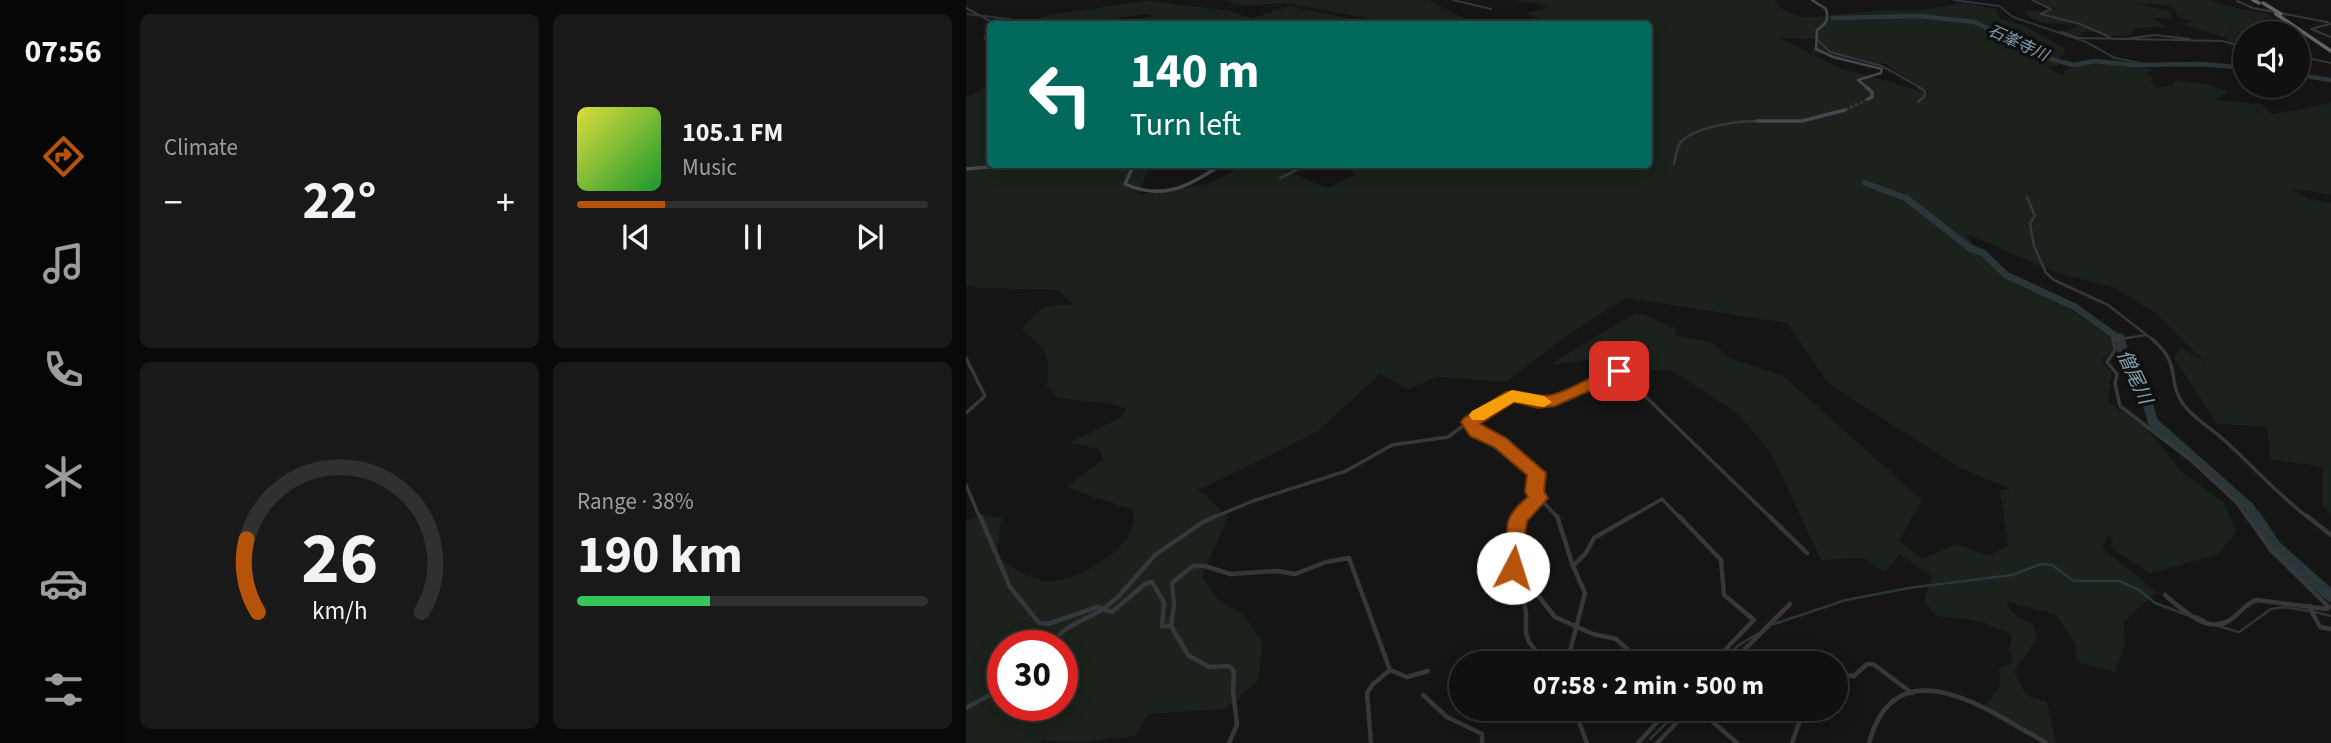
<!DOCTYPE html>
<meta charset="utf-8">
<style>
body{margin:0;font-family:"Source Sans 3","Noto Sans JP",sans-serif;background:#191919;color:#f1f3f6;height:100vh;display:flex;flex-direction:column;font-size:26px;white-space:nowrap}
*{box-sizing:border-box;margin:0}
p{font-size:23px;color:#9c9d9f}
.icon{flex:none;width:38px;height:38px;fill:none;stroke:currentColor;stroke-width:2;stroke-linecap:round;stroke-linejoin:round}
.map{position:relative;flex:1;overflow:hidden}
.side{display:flex;flex-direction:column;gap:14px;padding:14px;background:#090909;width:840px}
.side>*{flex:none}
.guide{position:absolute;left:21px;top:21px;width:665px;height:147px;border-radius:7px;box-shadow:0 4px 18px #0003,0 0 0 2px #303030;background:#00695c;color:#fff;overflow:hidden}
.buttons{position:absolute;left:1267px;top:21px;display:grid;gap:14px}
.buttons a{display:grid;place-items:center;width:77px;height:77px;border-radius:50%;background:#101010;box-shadow:0 4px 18px #0003,0 0 0 2px #303030;font-size:35px}
.speed{position:absolute;left:21px;top:630px;display:flex;gap:14px;font-size:35px;font-weight:700;text-align:center}
.speed>*{display:grid;place-content:center;width:91px;height:91px;border-radius:50%;background:#101010;box-shadow:0 4px 18px #0003,0 0 0 2px #303030;line-height:1}
.speed .limit{border:10px solid #d22;background:#fff;color:#111}
.pin{position:absolute;display:grid;place-items:center;width:60px;height:60px;color:#fff;margin:-30px;border-radius:14px;box-shadow:0 4px 10px #0006}
.me{position:absolute;width:77px;margin:-38px;rotate:5deg;stroke-linejoin:round;filter:drop-shadow(0 0 5px #0008)}
.turn{display:flex;align-items:center;gap:24px;height:147px;padding:0 28px;font-size:32px}
.turn .icon{width:91px;height:91px;stroke-width:2.5}
.turn b{display:block;font-size:49px;line-height:60px}
.big{font-size:52px;font-weight:700;line-height:1.1}
.side .widget{flex:1;display:flex;flex-direction:column;justify-content:center;gap:10px;min-width:0;padding:0 24px;border-radius:10px;background:#191919}
.side .dial{align-items:center;gap:0}
.dial svg{height:182px;overflow:visible;fill:none;stroke:#303030;stroke-width:7;stroke-linecap:round;text-anchor:middle}
.dial text{fill:#f1f3f6;stroke:none}
.song{display:flex;align-items:center;gap:21px}
.cover{width:84px;height:84px;border-radius:10px;background:linear-gradient(135deg,hsl(60 70% 55%),hsl(130 70% 35%))}
.played{height:7px;border-radius:4px;background:linear-gradient(90deg,#b45309 25%,#303030 25%)}
.keys{display:flex;justify-content:space-around;direction:ltr}
.heat{display:flex;justify-content:space-between;align-items:center;font-size:38px;direction:ltr}
.charge{height:10px;border-radius:5px;background:linear-gradient(90deg,#34c759 38%,#303030 0)}
.side .tiles{flex:1;display:grid;gap:14px;grid-template-columns:repeat(2,1fr)}
.trip{position:absolute;left:483px;top:651px;width:399px;height:70px;border-radius:35px;background:#101010;box-shadow:0 4px 18px #0003,0 0 0 2px #303030;font-weight:700;line-height:70px;text-align:center}
main{display:flex;flex:1;min-height:0}
.dock{display:flex;flex-direction:column;width:126px;justify-content:space-around;align-items:center;background:#060606;color:#9c9d9f}
.dock .icon{width:49px;height:49px}
.dock .selected{color:#b45309}
.dock b{font-size:32px;color:#f1f3f6}
.map>svg:first-child{display:block}
.green{fill:#1b211b;fill-rule:evenodd}
.lines{fill:none;stroke-linecap:round;stroke-linejoin:round}
.stream-far1{stroke:#2b363a;stroke-width:2}
.stream{stroke:#2b363a;stroke-width:2.5}
.river-far4{stroke:#2b363a;stroke-width:4.5}
.river-far3{stroke:#2b363a;stroke-width:6}
.river-far2{stroke:#2b363a;stroke-width:7}
.river-far1{stroke:#2b363a;stroke-width:10}
.river{stroke:#2b363a;stroke-width:12}
.secondary-tunnel{stroke:#323436;stroke-width:3.5;stroke-dasharray:3.5 2;stroke-linecap:butt}
.street-far3{stroke:#36373b;stroke-width:2}
.street-far2{stroke:#36373b;stroke-width:2.5}
.street-far1{stroke:#36373b;stroke-width:3.5}
.street{stroke:#36373b;stroke-width:4.5}
.secondary-far1{stroke:#44474b;stroke-width:2.5}
.secondary{stroke:#44474b;stroke-width:3.5}
.highway{stroke:#62666c;stroke-width:3.5}
.highway-bridge{stroke:#62666c;stroke-width:3.5}
.route{fill:#b45309;stroke:#753606;stroke-width:2}
.slow{fill:#f59e0b}
.labels{text-anchor:middle;dominant-baseline:central;stroke-width:7;stroke-linejoin:round;paint-order:stroke}
.far-water-label{font-size:16px;font-style:italic;fill:#7fa1b0;stroke:#101011}
.water-label{font-size:19px;font-style:italic;fill:#7fa1b0;stroke:#101011}
</style>
<main>
<nav class="dock">
<b>07:56</b>
<svg class="icon selected" aria-label="directions" viewBox="0 0 24 24"><path d="M12 3l9 9-9 9-9-9zM9 14v-3h6M13 9l2 2-2 2"/></svg>
<svg class="icon" aria-label="music" viewBox="0 0 24 24"><path d="M9 18V5l10-2v13"/><circle cx="6" cy="18" r="3"/><circle cx="16" cy="16" r="3"/></svg>
<svg class="icon" aria-label="phone" viewBox="0 0 24 24"><path d="M5 4h4l2 5-3 2q2 4 5 5l2-3 5 2v4C11 20 4 13 5 4z"/></svg>
<svg class="icon" aria-label="climate" viewBox="0 0 24 24"><path d="M12 3v18M4 7l16 10M4 17L20 7"/></svg>
<svg class="icon" aria-label="car" viewBox="0 0 24 24"><path d="M5 17H2v-5l4-1 3-4h7l3 4 3 1v5h-3M9 17h6M6 11h13"/><circle cx="7" cy="17" r="2"/><circle cx="17" cy="17" r="2"/></svg>
<svg class="icon" aria-label="filters" viewBox="0 0 24 24"><path d="M4 7h16M4 17h16"/><circle cx="9" cy="7" r="2"/><circle cx="15" cy="17" r="2"/></svg>
</nav>
<section class="side">
<div class="tiles">
<div class="widget"><p>Climate</p>
<div class="heat"><a>−</a><b class="big">22°</b><a>+</a></div>
</div>
<div class="widget">
<div class="song"><i class="cover"></i><div><b>105.1 FM</b><p>Music</p></div></div>
<div class="played"></div>
<div class="keys"><svg class="icon" aria-label="previous" viewBox="0 0 24 24"><path d="M18 5L8 12l10 7zM5 5v14"/></svg><svg class="icon" aria-label="pause" viewBox="0 0 24 24"><path d="M8 5v14M16 5v14"/></svg><svg class="icon" aria-label="next" viewBox="0 0 24 24"><path d="M6 5l10 7-10 7zM19 5v14"/></svg></div>
</div>
<div class="widget dial"><svg viewBox="0 0 100 80">
<path d="M14 69A42 42 0 1 1 86 69"/>
<path d="M14 69A42 42 0 0 1 9 37" stroke="#b45309"/>
<text x="50" y="56" font-size="32" font-weight="700">26</text>
<text x="50" y="72" font-size="11">km/h</text>
</svg></div>
<div class="widget"><p>Range · 38%</p><b class="big">190 km</b><div class="charge"></div></div>
</div>
</section>
<div class="map">
<svg width="1365" height="743" viewBox="0 0 1365 743">
<rect width="100%" height="100%" fill="#151516"/>
<path class="green" d="M258 0H463L510 24H430L319 3 278 6Z
M545 0H808L817 10 839 18 916 10 949 11 998 3 1030 9 1034 19 1057 25 1099 49 1098 54 1092 59 1093 65 1082 67 1097 76 1098 71C1123 59 1164 60 1188 71L1179 72 1187 78 1185 82 1192 88 1206 85 1210 80 1243 85 1262 92 1249 100 1296 104 1306 114 1365 103V195L1325 188 1342 199 1365 203V514L1357 507V467L1304 459 1301 427 1251 424 1208 358 1214 347 1239 362 1192 315 1147 287 1091 273 999 233C1007 245 1029 270 1041 277 1049 282 1059 282 1067 287 1094 304 1121 318 1146 338V351L1135 360 1146 372 1142 402 1179 427 1217 473 1258 502 1270 532 1252 555 1184 573 1144 547 1147 538 1141 536 1136 548 1191 592 1158 622 1159 644 1149 673 1110 661 1109 644 1089 614 1041 602 1044 611 1067 625 1071 639 1048 671 1060 695 1081 702 1090 743C1065 743 1037 721 1016 709L1034 686 1033 669 1048 662 1043 651 1046 634 1014 621 970 616 958 601 965 576 934 554 919 572 897 558 855 560 805 453 772 414 706 371 668 368 626 359 588 365V362L671 312 710 328 709 335 744 342 764 358 817 376 956 500 933 541 956 559 990 544 1023 556 1042 545 1034 490 1045 489 994 468 863 384 821 323 660 298 599 337 541 382 471 377 442 389 414 374 351 432 230 491 239 494 262 517 236 577 251 598 277 615 296 640 293 680 259 709 182 714 169 736 115 742 76 740 73 743H0V521L16 514 35 518 31 556C47 568 63 581 84 581 113 581 178 544 166 510L100 487 137 460 133 449 105 443 106 441 156 417 160 409 147 404 92 398 81 386C85 355 81 348 56 330 76 303 78 306 108 305L92 290 11 288 0 285V98L24 85V164L188 165 181 166 183 169 172 195 242 184 280 165 320 171 362 188 389 175 383 165 682 164V24C650 24 587 28 559 13L581 8 582 6ZM813 38 854 39 845 53 919 64 965 94 874 68ZM37 646H96V705H37Z
M1067 0H1244L1265 7 1300 13 1307 18H1298C1308 27 1321 25 1332 32L1279 33V47L1262 42 1261 38 1218 25 1226 21 1214 18 1205 6 1169 3 1204 11 1206 18H1185L1202 27 1172 28 1166 31 1167 34C1144 41 1135 28 1113 33L1116 36 1097 32 1119 24C1100 22 1073 29 1059 13L1061 10 1079 12 1090 9Z
M181 1 261 10 286 18 323 6 412 24H144L188 16 182 14 109 24 74 22V18L88 14Z"/>
<g class="lines">
<path class="stream-far1" d="M988 0 1033 6 1047 17 1120 42 1149 58 1174 63
M0 14 44 19 54 24"/>
<path class="stream" d="M1349 612 1365 616
M1230 616 1240 621
M808 624 880 600 943 588 1046 575 1075 564 1086 565 1108 581H1153L1173 590 1189 603 1221 615
M1252 626 1273 632 1305 609 1318 607 1343 611
M753 663 773 645 791 634
M684 739 715 709"/>
<path class="river-far4" d="M867 18 953 16 1009 22 1071 55 1107 65 1129 61 1167 65 1236 64 1279 68
M1332 75 1365 80"/>
<path class="river-far3" d="M899 183 942 199"/>
<path class="river-far2" d="M940 198 1004 248 1017 253 1040 275 1109 307 1155 340"/>
<path class="river-far1" d="M1154 338 1160 369 1178 391 1187 422 1283 507 1290 518"/>
<path class="river" d="M1289 516 1309 546 1365 596"/>
<path class="secondary-tunnel" d="M879 110 902 99"/>
<path class="street-far3" d="M487 0 525 9
M1066 0 1085 9 1075 14 1114 24 1144 37
M1271 1 1287 8 1361 22 1364 24 1345 29 1365 37
M0 8 30 24
M24 30 18 38 24 40
M1095 32 1113 38 1257 41
M851 39 864 52 916 66 955 88
M1159 39 1188 35 1224 39
M1256 41 1279 47
M1332 56 1365 63"/>
<path class="street-far2" d="M952 87 959 91 958 97 952 102
M708 164C710 157 710 148 715 142 728 127 772 121 791 121
M314 178 343 164
M1061 197 1069 216 1064 223 1068 246 1080 273 1088 280 1142 305 1187 340
M1147 340 1180 335"/>
<path class="street-far1" d="M1147 338 1149 350 1141 362 1151 374 1149 384 1154 406 1226 461 1271 503 1282 518
M1185 338C1217 365 1200 379 1217 404 1228 419 1245 428 1258 440 1287 466 1312 495 1343 518
M0 358 19 396 0 413
M504 423 510 432 534 443 571 473 568 492 592 518
M0 485 14 518
M246 518 287 501 380 471 426 445 482 437 513 414 546 396 572 402 589 401 653 371 805 518
M553 518 556 512 573 498
M663 518 696 499 714 518"/>
<path class="street" d="M14 516 44 587 73 623 82 624 131 607 146 612 179 584 186 582 198 602 196 626H205
M554 516 549 527 555 547 547 573 553 581 560 612V633L563 642 579 663H583
M591 516 607 566 620 553 628 538 666 516
M713 516 755 560 758 595 788 620 746 663
M803 516 841 553
M1341 516 1365 535
M555 582 567 589 589 617 627 634 650 639 677 663
M1199 595C1216 609 1241 635 1264 620 1275 613 1278 604 1291 600L1361 609 1363 607 1305 550 1281 516
M1343 606 1354 627 1365 629
M81 646 101 628 136 610 152 597 189 555 237 522 250 516
M601 663 619 593 607 566
M765 663 824 604
M870 675 888 676 901 664H907L946 693
M457 695 481 717 516 734V743
M0 708 37 688
M608 709 621 743
M732 709 771 743
M263 743 271 725 267 691 268 671 263 666 243 667 222 655 205 626 208 605 206 583 227 566H239L264 574 311 571 329 574 360 562 383 558 424 670 441 677 462 671
M405 743 401 693 407 684 424 670
M672 743 703 709
M691 743 724 709
M826 743 838 709
M903 743C930 642 1026 712 1080 743"/>
<path class="secondary-far1" d="M846 0 860 9C863 20 860 24 851 30L850 49 867 57 916 69 915 73 892 80 902 88"/>
<path class="secondary" d="M900 87 906 92V97L902 99
M791 121H836L879 110
M168 164 159 184C200 202 224 184 257 164
M0 169 56 164"/>
<path class="highway" d="M1287 0 1293 3
M1310 14 1365 51"/>
<path class="highway-bridge" d="M1297 3 1315 14"/>
</g>
<path class="route" d="M653 366 661 371 659 375 589 406 572 408 548 402 514 424 540 438 580 473 578 491 582 498 561 521 559 533 565 547 564 554 554 574 547 576 540 574 537 568 545 547C536 525 543 512 562 497L559 492 561 475 528 447 504 436 495 422 498 418 540 392C555 388 569 399 585 395 608 390 629 372 653 366Z"/>
<path class="slow" d="M546 390 578 396 586 402 578 407 548 402 518 420H506L503 415 506 411Z"/>
<g class="labels">
<g class="far-water-label">
<text transform="translate(1052 43) rotate(25)">石峯寺川</text>
</g>
<g class="water-label">
<text transform="translate(1168 377) rotate(65)">僧尾川</text>
</g>
</g>
</svg>
<div class="buttons">
<a><svg class="icon" aria-label="sound" viewBox="0 0 24 24"><path d="M4 9h4l5-4v14l-5-4H4zM17 9q2 3 0 6"/></svg></a>
</div>
<div class="speed"><div class="limit">30</div></div>
<div class="pin" style="left:653px;top:371px;background:#d93025"><svg class="icon" aria-label="arrive" viewBox="0 0 24 24"><path d="M6 21V4h12l-3 4 3 4H6"/></svg></div>
<svg class="me" style="left:547px;top:568px" viewBox="-20 -20 40 40"><circle r="19" fill="#fff"/><path d="M0-13L10 11 0 6-10 11z" fill="#b45309"/></svg>
<div class="trip">07:58 · 2 min · 500 m</div>
<div class="guide">
<div class="turn"><svg class="icon" aria-label="left" viewBox="0 0 24 24"><path d="M17 20v-9H6M10 6l-5 5 5 5"/></svg><div><b>140 m</b>Turn left</div></div>
</div>
</div>
</main>
